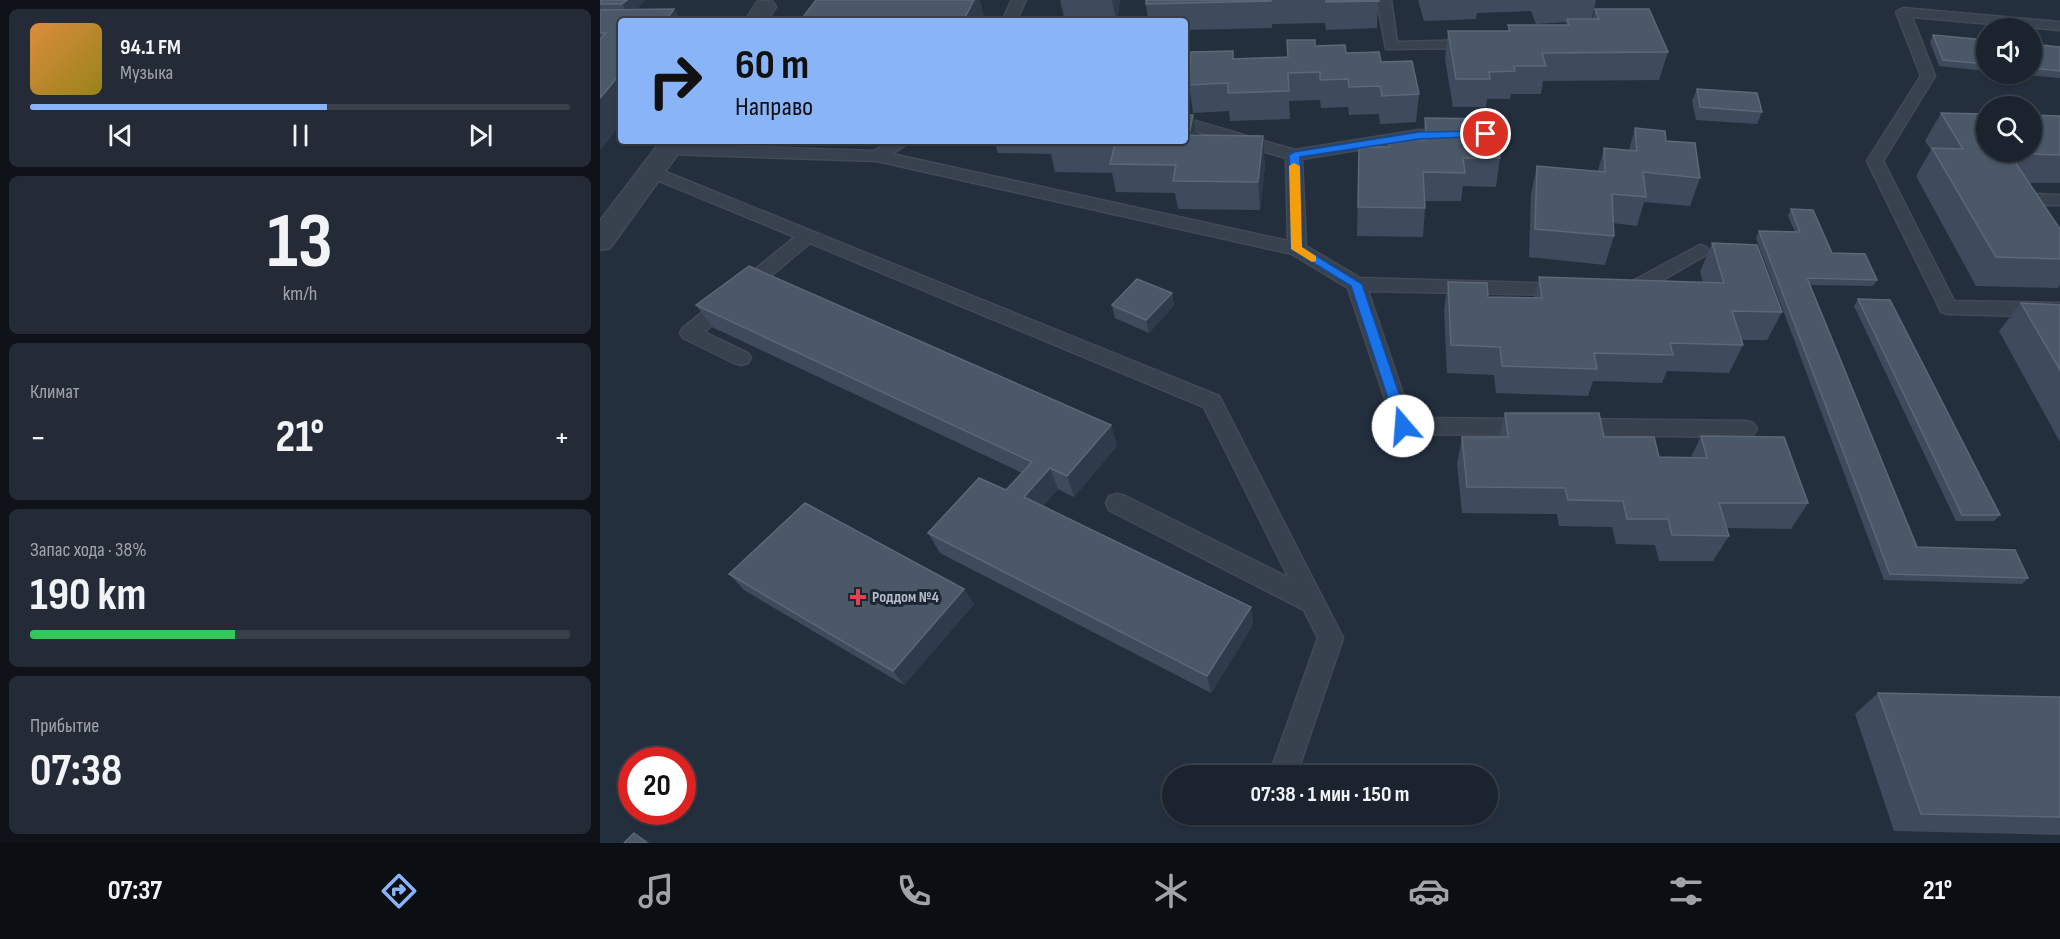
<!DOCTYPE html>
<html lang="ru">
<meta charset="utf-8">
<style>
body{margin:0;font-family:"Sofia Sans Condensed",sans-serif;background:#242b36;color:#f1f3f6;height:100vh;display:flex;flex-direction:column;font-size:22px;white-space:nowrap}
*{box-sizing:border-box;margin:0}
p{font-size:20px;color:#a0a4aa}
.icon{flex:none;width:33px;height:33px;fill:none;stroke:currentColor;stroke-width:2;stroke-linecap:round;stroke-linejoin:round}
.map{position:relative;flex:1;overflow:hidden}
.sheet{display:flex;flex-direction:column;gap:9px;padding:9px;background:#0f1319;width:600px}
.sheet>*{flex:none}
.banner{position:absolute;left:18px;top:18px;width:570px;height:126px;border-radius:6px;box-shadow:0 2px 4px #0004,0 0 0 2px #39404a;background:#8ab4f8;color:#111;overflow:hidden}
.buttons{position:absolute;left:1376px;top:18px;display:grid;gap:12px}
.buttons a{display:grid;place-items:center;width:66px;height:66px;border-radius:50%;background:#1b232e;box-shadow:0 2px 4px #0004,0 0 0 2px #39404a;font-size:30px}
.speed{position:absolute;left:18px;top:747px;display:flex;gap:12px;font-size:30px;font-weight:700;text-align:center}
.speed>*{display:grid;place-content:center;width:78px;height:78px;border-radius:50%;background:#1b232e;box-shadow:0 2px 4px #0004,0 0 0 2px #39404a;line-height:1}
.speed .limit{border:9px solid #d22;background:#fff;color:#111}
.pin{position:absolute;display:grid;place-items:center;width:51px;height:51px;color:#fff;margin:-26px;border:3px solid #fff;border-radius:50%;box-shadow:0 2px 6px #0007}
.me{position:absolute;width:66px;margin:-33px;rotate:342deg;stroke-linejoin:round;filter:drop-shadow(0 0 4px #0008)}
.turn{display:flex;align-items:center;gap:21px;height:126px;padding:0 18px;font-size:27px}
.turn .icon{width:78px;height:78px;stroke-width:2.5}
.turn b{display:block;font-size:42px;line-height:51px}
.big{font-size:45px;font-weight:700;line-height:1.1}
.sheet .card{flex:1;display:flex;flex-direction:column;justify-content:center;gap:9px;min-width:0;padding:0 21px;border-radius:9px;background:#242b36}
.sheet .dial{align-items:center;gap:0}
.dial b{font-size:78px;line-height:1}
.song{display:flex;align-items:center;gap:18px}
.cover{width:72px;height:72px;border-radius:9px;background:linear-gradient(135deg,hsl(30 70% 55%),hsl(50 70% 35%))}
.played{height:6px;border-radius:3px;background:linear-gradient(90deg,#8ab4f8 55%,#39404a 55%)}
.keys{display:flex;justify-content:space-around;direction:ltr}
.heat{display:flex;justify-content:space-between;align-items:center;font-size:33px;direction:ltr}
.charge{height:9px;border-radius:4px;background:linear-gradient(90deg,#34c759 38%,#39404a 0)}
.trip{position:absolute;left:562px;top:765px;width:336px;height:60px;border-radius:30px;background:#1b232e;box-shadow:0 2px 4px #0004,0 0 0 2px #39404a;font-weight:700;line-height:60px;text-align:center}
.tab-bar{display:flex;height:96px;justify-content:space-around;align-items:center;background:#0b0e12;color:#a0a4aa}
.tab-bar .icon{width:42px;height:42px}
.tab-bar .selected{color:#8ab4f8}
.tab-bar b{font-size:27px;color:#f1f3f6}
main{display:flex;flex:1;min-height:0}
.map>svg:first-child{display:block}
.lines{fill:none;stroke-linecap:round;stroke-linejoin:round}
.service-casing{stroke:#414a57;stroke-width:3}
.minor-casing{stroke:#414a57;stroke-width:3}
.service{fill:#38414e;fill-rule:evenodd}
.minor{fill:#38414e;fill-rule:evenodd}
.wall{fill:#3f4b5c}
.shaded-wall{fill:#2f3b4b}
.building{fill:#4b5868;stroke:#5c6777;stroke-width:1.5}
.route{fill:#1a73e8;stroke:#114b97;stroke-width:1.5}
.slow{fill:#f59e0b}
.health-dot{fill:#e0444e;stroke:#1d2633;stroke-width:2}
.labels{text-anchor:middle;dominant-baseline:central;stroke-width:6;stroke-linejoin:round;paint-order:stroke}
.poi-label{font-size:16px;font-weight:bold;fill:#b4bcc9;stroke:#1d2633;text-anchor:start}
</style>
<main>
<section class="sheet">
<div class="card">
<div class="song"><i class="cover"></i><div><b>94.1 FM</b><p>Музыка</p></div></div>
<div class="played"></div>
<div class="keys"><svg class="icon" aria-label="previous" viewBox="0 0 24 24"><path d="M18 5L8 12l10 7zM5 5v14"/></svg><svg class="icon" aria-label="pause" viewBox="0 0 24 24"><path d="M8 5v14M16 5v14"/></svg><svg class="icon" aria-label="next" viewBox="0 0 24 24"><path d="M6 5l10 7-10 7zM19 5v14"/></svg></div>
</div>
<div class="card dial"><b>13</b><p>km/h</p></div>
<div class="card"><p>Климат</p>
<div class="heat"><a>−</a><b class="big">21°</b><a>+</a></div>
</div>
<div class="card"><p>Запас хода · 38%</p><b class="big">190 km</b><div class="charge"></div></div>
<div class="card"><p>Прибытие</p><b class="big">07:38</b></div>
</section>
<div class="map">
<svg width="1460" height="843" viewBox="0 0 1460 843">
<rect width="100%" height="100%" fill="#242f3e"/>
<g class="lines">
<defs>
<path id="service" d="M412 0H426L416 21H402Z
M777 0H791L797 42 873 40 880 44 873 48 786 49Z
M1303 8 1460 22V30L1312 17 1335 76 1283 161 1354 301 1460 303V317L1348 314 1341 312 1339 307 1267 161 1321 76 1296 12Z
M585 118 695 150 819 130 857 132 859 135 857 138 819 140 702 159 706 246 760 278 972 284 974 289 972 294 965 295 768 291 811 418 929 419 936 421 940 427 936 433 929 435 803 434 796 432 748 288 692 254 277 161 69 154 61 149 69 144 274 151 291 141H311L292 154 688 241 686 158 585 128Z
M51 166 619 396 743 638 696 776H669L718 638 704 610 509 510 506 503 509 496 517 494 525 496 689 578 604 407 210 243 104 332 148 353 151 358 148 363 141 365 134 363 83 338 80 333 83 328 195 237 45 175 43 171 45 167Z
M1430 194 1460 195V205H1442L1460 231V251L1454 249 1421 199 1424 195Z
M1100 245 1106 247 1109 251 1106 255 1037 295 1030 296 1016 295 1014 290 1016 285 1027 284Z
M975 419 1146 421 1153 423 1157 429 1153 435 1146 437 975 435 968 433 964 427 968 421Z"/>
<path id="minor" d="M165 1 173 2 176 7 167 21H145L157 2Z
M61 141H87L10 248 0 250V221Z"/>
</defs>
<use href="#service" class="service-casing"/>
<use href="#minor" class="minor-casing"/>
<use href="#service" class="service"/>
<use href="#minor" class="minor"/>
</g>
<path class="wall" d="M0 0H45L36 10 74 9 81 21H21V124L0 150Z
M460 0H520L517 21H465Z
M546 0H778L777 28 726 30 725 23 672 24V28L585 30V21H548L546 4Z
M818 0H996L992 19H993L995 9 1068 52 1059 80 943 81 941 94H911L910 99H887L886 107H853L845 59 848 31H908V25H966V22L936 24 931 11 877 13 876 19 824 21Z
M1333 35 1386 40V71L1339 66 1330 42Z
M687 40 746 53 781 62 819 94 816 122 780 124 779 114 749 115 748 107 721 108 720 100 689 101 690 119 630 121 629 111 593 113 589 85 634 59 687 57Z
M1431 44 1460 47V78L1417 74H1431Z
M1097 89 1162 112 1157 124 1096 120 1092 101Z
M1341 113 1460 116V183H1429L1460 229V285L1458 288 1376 286 1316 176 1331 150 1325 141Z
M825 118 900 158 896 187 863 186 861 201H825V208L823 237 757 236 759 147H789V139L823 140Z
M1035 128 1066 141 1100 178 1090 206 1044 202 1037 226 1013 223 1014 236 1005 265 929 257 931 194 937 166 998 171 1004 148 1029 150Z
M596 135 665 165 660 210 578 209 575 193 516 192 512 173 455 172 451 154 398 153 394 141H585Z
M246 141H268L263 146Z
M1191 209 1232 253 1277 280 1273 286 1210 285 1317 547 1428 578 1422 584 1284 580 1156 238 1159 231 1195 232 1188 216Z
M1112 243 1182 312 1167 340H1141L1143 345 1129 373 1067 371 1062 383 993 381 988 396 896 393 894 375 847 373 844 310 848 282 888 297 934 298 939 277 1103 282 1100 272Z
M572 293 574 305 549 333 515 318 512 305Z
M1258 299 1400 515 1394 521H1356L1254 306Z
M1421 303 1460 305V442L1399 331Z
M96 305 511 425 517 446 474 497 458 489 443 506 651 607 653 625 611 693 340 553 328 533 406 490 422 473 112 327Z
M905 413 1004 437 1059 457H1091L1101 436 1208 503 1191 529 1126 528 1129 536 1113 561H1059L1055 545 1016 544 1012 527 959 526 957 514 862 513 857 464 862 437H899Z
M129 574 364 589 374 604 304 685 144 590Z
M1278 693 1460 697V835L1294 831 1255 714Z"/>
<path class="shaded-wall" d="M27 0H45L30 17 22 4Z
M374 0H380L385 19V21H363Z
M512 0H520L517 21H516Z
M74 9 81 21H65Z
M21 73V124L0 150V98Z
M593 115 597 143 589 135Z
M663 136 665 165 660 210 658 182Z
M261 141H268L263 146Z
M572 293 574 305 549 333 546 320Z
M511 425 517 446 474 497 467 476Z
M450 468 458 489 433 518 424 497Z
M364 589 374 604 304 685 293 671Z
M651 607 653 625 611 693 607 676Z
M34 833 52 843H47Z"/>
<path class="building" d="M1 0H27L22 4H0Z
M216 0H374L363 21H200Z
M546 0H671V1L546 4Z
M726 0H778L779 1 726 2Z
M74 9 65 21H21V73L0 98V39L6 33H0V10Z
M995 9H1049L1068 52 942 53 946 66H914L915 71 889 72 890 79H856L848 31H910L908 25H969L967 19H999Z
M484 20H513V21H484Z
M1333 35 1386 40V64L1343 60Z
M687 40H715V46L745 45 746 53 779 52 781 62 812 61 819 94 782 96 780 86 749 87 748 79 720 80V72L688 73 689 91 628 93V83L589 85 591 52 633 51V59L688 57Z
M1431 44 1460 47V71L1431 68Z
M1097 89 1157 93 1162 112 1100 107Z
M1341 113 1386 114V152H1431V115L1460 116V155L1409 153 1460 229V259L1396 257 1332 148 1363 149Z
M585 115H593L589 135 663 136 658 182 573 181 576 165 510 164 515 144H448L449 141H585Z
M825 118 895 119 900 158H863L865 173 823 172 825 208 758 207 759 147H789V139L827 140Z
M1035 128 1065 131 1066 141 1095 143 1100 178 1043 172 1046 197 1012 194 1014 236 935 229 937 166 1005 172 1004 148 1037 151Z
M1191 209 1213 210 1232 253 1265 254 1277 280 1207 278 1317 547 1415 550 1428 578 1290 574 1159 231 1200 232Z
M1112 243 1157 245 1182 312 1132 311 1143 345 1070 343 1073 355 994 353 997 369 902 366 900 347 851 345 848 282 887 283 888 297 942 298 939 277 1124 283Z
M149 266 511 425 467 476 450 468 424 497 651 607 607 676 328 533 379 478 406 490 432 462 96 305Z
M537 279 572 293 546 320 512 305Z
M1258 299 1290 300 1400 515H1362Z
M1421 303 1460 305V370Z
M905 413H999L1004 437H1054L1059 457 1107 458 1101 436 1184 437 1208 503H1119L1129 536 1072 535 1068 519H1027L1023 501 968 500 965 488 867 487 862 437H908Z
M205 503 364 589 293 671 129 574Z
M1278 693 1460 697V817L1321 814Z
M34 833 47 843H24Z"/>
<path class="route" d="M886 131 890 132V136L819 139 700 157 702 247 762 284 810 426 803 431 797 426 751 286 691 249 689 155 694 152 819 132Z"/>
<path class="slow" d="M694 163 700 166 702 247 716 256V261L712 262 691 249 689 166Z"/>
<path class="health-dot" d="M255 588h6v6h6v6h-6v6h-6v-6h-6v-6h6z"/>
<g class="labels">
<g class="poi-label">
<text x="272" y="597">Роддом №4</text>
</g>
</g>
</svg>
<div class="buttons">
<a><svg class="icon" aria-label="sound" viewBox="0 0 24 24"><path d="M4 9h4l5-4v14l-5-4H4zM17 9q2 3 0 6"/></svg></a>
<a><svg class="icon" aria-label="search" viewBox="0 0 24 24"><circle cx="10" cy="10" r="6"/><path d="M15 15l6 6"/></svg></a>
</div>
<div class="speed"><div class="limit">20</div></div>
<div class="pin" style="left:886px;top:134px;background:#d93025"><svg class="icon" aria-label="arrive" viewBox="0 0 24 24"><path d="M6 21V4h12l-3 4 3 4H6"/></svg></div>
<svg class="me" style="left:803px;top:426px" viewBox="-20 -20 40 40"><circle r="19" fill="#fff"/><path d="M0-13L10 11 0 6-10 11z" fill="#1a73e8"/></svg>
<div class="trip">07:38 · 1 мин · 150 m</div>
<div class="banner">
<div class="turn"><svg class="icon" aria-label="right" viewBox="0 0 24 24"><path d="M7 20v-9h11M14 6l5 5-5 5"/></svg><div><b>60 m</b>Направо</div></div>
</div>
</div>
</main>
<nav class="tab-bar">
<b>07:37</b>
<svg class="icon selected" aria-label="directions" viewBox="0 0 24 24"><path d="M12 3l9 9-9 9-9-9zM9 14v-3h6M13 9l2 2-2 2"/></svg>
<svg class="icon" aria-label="music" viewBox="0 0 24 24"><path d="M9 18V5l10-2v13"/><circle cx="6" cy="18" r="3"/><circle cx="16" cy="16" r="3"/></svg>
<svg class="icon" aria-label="phone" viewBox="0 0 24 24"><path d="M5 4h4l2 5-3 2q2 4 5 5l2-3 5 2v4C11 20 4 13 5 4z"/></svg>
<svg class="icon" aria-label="climate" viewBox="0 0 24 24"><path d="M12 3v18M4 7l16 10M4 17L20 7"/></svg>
<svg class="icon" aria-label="car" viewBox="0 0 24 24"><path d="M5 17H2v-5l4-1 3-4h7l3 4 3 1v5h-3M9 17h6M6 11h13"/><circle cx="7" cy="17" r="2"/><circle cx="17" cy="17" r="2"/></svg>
<svg class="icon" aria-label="filters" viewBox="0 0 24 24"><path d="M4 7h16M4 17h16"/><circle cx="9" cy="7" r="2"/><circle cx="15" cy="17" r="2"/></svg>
<b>21°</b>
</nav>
